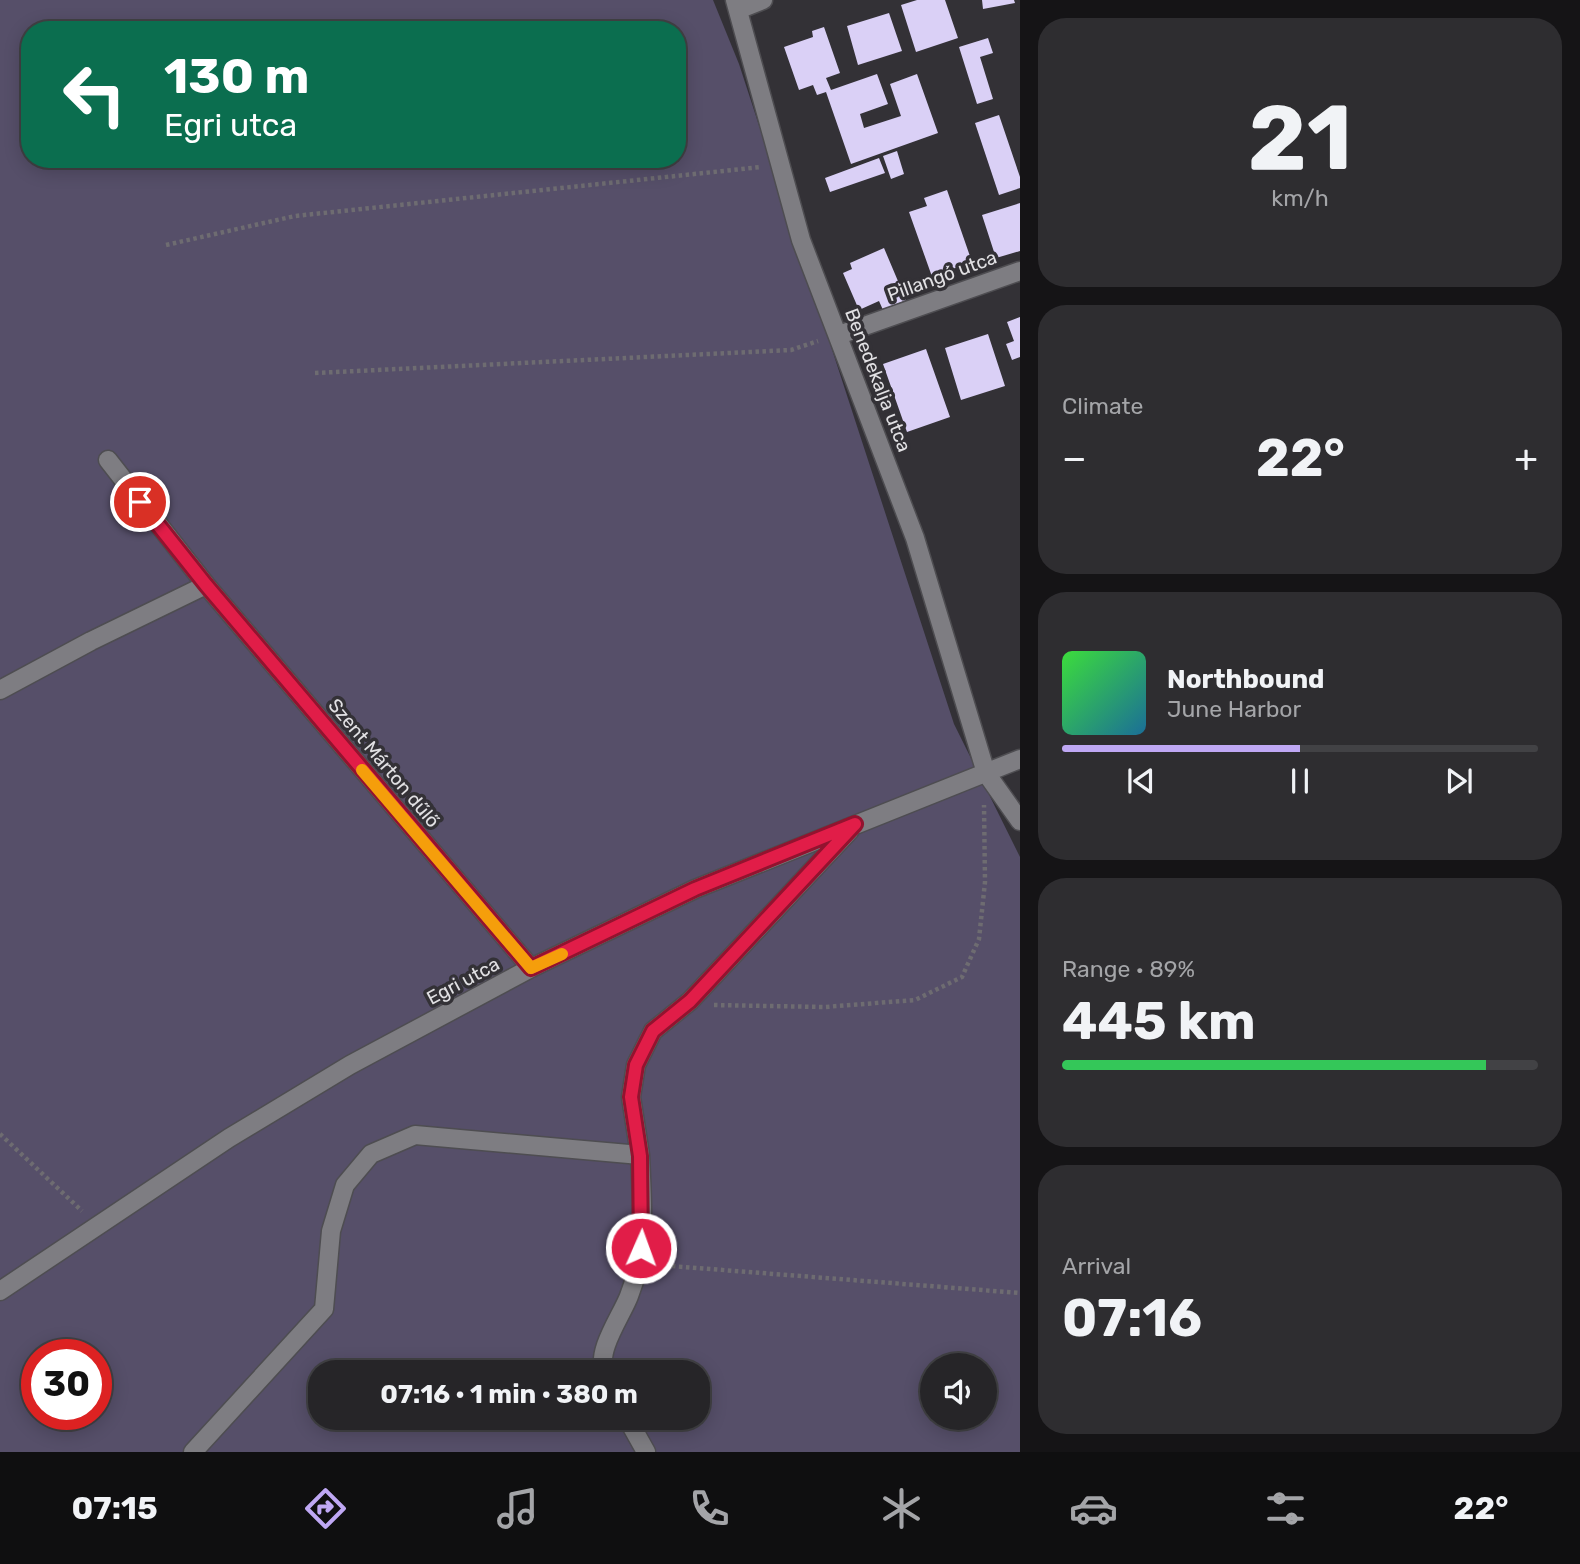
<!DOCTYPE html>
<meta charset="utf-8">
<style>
body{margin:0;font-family:Rubik,sans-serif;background:#2e2d30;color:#f1f3f6;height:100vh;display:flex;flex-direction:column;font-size:26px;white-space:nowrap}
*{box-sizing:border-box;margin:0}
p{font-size:23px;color:#a4a5a8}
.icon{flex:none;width:38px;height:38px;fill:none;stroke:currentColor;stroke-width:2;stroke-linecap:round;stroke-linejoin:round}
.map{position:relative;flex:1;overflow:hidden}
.panel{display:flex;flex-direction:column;gap:18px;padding:18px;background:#151416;width:560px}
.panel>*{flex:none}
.guide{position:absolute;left:21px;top:21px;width:665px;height:147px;border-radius:28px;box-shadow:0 4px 18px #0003,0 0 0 2px #424245;background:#0b6e4f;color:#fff;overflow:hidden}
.fabs{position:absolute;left:920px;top:1353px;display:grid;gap:14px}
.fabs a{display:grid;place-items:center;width:77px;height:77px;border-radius:50%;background:#262528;box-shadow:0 4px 18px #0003,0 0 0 2px #424245;font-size:35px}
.speed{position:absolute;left:21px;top:1339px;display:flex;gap:14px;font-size:35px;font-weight:700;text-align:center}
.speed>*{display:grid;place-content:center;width:91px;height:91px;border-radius:50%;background:#262528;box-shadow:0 4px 18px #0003,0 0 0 2px #424245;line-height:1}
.speed .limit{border:10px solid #d22;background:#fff;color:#111}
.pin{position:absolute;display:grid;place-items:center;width:60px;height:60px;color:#fff;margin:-30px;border:4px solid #fff;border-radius:50%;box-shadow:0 2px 7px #0007}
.me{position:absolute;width:77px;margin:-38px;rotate:2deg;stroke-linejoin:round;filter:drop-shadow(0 0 5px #0008)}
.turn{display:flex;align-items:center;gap:24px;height:147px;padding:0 28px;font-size:32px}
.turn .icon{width:91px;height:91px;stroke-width:2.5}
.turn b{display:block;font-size:49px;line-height:60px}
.big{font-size:52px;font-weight:700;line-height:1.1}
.panel .card{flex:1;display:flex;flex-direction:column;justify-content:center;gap:10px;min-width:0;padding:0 24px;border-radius:28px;background:#2e2d30}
.panel .dial{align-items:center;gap:0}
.dial b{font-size:91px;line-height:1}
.song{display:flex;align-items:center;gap:21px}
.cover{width:84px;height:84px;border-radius:10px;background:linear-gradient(135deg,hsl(120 70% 55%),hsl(200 70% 35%))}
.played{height:7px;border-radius:4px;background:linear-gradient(90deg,#bfa8f4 50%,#424245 50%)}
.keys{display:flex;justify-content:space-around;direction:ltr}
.heat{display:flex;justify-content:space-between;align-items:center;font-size:38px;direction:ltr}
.charge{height:10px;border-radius:5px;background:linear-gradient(90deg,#34c759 89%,#424245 0)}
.trip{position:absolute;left:308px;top:1360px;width:402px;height:70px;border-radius:28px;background:#262528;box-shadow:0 4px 18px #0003,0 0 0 2px #424245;font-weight:700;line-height:70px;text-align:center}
.menu{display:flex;height:112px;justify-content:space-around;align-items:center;background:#0f0f10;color:#a4a5a8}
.menu .icon{width:49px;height:49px}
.menu .active{color:#bfa8f4}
.menu b{font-size:32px;color:#f1f3f6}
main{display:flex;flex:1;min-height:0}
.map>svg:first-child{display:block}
.green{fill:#564f69;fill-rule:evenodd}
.building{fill:#dad0f6}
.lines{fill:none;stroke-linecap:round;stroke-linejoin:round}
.minor-casing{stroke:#4e4d51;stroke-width:21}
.path{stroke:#6e6c71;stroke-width:4.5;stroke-dasharray:3.5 3.5;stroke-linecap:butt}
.minor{stroke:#7e7d82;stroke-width:18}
.route-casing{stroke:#92132f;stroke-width:18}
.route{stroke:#e11d48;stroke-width:12}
.slow{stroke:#f59e0b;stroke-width:12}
.labels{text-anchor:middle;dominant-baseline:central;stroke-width:7;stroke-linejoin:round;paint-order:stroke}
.street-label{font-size:19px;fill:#e2e1e4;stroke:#333136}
</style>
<main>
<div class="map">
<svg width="1020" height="1452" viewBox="0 0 1020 1452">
<rect width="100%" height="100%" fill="#333136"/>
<path class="green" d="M0 0H713L739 64 954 724 1020 857V1452H0ZM30 30H677V159H30ZM37 1354H96V1414H37ZM933 1365H985V1418H933ZM320 1372H698V1418H320Z"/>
<path class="building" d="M917 0H945L958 38 916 52 901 5Z
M982 0H1014L1015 3 983 9Z
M889 13 902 51 858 65 847 26Z
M824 27 840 73 826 78 831 90 877 74 888 104 860 114 864 128 901 116 890 84 917 74 938 133 851 164 826 92 817 95 813 85 799 90 784 47 813 37 812 31Z
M988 38 993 53 980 57 993 99 977 104 959 47Z
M999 115 1020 177V188L999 195 975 123Z
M897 151 904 174 891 179 883 156Z
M879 158 885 173 830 192 825 178Z
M947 190 972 262 950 270 953 278 935 285 909 212 927 206 924 198Z
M1020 203V251L996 258 982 215Z
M884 248 906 300 883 310 879 301 859 310 843 273 852 269 850 263Z
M1020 317V357L1012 360 1006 344 1014 341 1007 322Z
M988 334 1005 386 961 400 945 348Z
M926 349 950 417 907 432 883 364Z"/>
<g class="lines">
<defs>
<path id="minor" d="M735 0 801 240 915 538 986 773 1020 821
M738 10 763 0
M839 335 1020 271
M108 460 206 585 531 968
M0 690 91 641 206 585
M0 1291 229 1138 350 1065 531 968 695 889 1020 759
M605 1372C595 1352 622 1315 629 1296 647 1251 642 1203 640 1155
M627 1418 646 1452
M193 1452 324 1309 331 1231 345 1185 371 1154 415 1135 640 1155 631 1097 636 1065 653 1031 690 1001 850 830"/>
</defs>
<use href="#minor" class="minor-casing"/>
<path class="path" d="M166 245 295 216 761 167
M315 373 791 350 818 341
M714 1005 825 1007 915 1000 962 977 979 939 985 882 984 805
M0 1134 82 1211
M658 1265 1020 1293"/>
<use href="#minor" class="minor"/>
</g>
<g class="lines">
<defs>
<path id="route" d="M140 502 206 585 531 968 695 889 855 824 690 1001 653 1031 636 1065 631 1097 640 1156 641 1248"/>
</defs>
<use href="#route" class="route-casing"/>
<use href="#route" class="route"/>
<path class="slow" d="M362 770 531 968 562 954"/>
</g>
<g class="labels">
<g class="street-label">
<text transform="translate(942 276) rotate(-20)">Pillangó utca</text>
<text transform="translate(878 380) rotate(69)">Benedekalja utca</text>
<text transform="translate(384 763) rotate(50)">Szent Márton dűlő</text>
<text transform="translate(463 981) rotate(-28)">Egri utca</text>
</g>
</g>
</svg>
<div class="fabs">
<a><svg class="icon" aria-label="sound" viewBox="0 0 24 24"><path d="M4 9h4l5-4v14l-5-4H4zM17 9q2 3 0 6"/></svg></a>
</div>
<div class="speed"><div class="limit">30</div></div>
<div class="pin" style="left:140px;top:502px;background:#d93025"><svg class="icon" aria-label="arrive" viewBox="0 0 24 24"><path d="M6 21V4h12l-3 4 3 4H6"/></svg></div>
<svg class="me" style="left:641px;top:1248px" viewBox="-20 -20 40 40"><circle r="17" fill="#e11d48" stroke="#fff" stroke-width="3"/><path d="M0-11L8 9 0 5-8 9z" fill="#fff"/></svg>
<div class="trip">07:16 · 1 min · 380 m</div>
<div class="guide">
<div class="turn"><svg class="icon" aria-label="left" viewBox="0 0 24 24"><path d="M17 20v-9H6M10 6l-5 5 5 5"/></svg><div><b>130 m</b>Egri utca</div></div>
</div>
</div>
<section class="panel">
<div class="card dial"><b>21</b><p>km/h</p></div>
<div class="card"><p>Climate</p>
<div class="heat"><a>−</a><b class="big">22°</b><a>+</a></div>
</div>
<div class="card">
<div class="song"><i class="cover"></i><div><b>Northbound</b><p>June Harbor</p></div></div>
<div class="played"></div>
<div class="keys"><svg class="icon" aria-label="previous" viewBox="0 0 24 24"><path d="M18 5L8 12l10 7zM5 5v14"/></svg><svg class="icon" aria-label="pause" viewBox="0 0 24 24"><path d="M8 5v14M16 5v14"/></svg><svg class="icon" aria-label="next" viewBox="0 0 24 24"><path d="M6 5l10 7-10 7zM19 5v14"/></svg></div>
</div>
<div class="card"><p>Range · 89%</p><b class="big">445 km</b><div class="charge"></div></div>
<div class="card"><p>Arrival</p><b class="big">07:16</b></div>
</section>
</main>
<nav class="menu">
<b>07:15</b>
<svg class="icon active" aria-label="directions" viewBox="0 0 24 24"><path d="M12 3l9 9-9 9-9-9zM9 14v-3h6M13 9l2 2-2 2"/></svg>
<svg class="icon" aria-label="music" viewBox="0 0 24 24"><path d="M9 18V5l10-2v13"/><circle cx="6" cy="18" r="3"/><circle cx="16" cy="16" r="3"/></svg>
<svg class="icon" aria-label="phone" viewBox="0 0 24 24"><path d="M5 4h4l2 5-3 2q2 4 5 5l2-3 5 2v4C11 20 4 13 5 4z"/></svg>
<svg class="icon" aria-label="climate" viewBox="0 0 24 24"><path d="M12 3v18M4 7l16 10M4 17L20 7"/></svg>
<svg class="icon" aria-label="car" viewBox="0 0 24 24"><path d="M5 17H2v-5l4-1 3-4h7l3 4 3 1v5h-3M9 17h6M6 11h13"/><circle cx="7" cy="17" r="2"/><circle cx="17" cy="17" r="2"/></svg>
<svg class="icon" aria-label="filters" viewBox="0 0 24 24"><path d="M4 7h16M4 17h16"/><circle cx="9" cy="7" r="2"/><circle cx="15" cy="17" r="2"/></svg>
<b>22°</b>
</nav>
